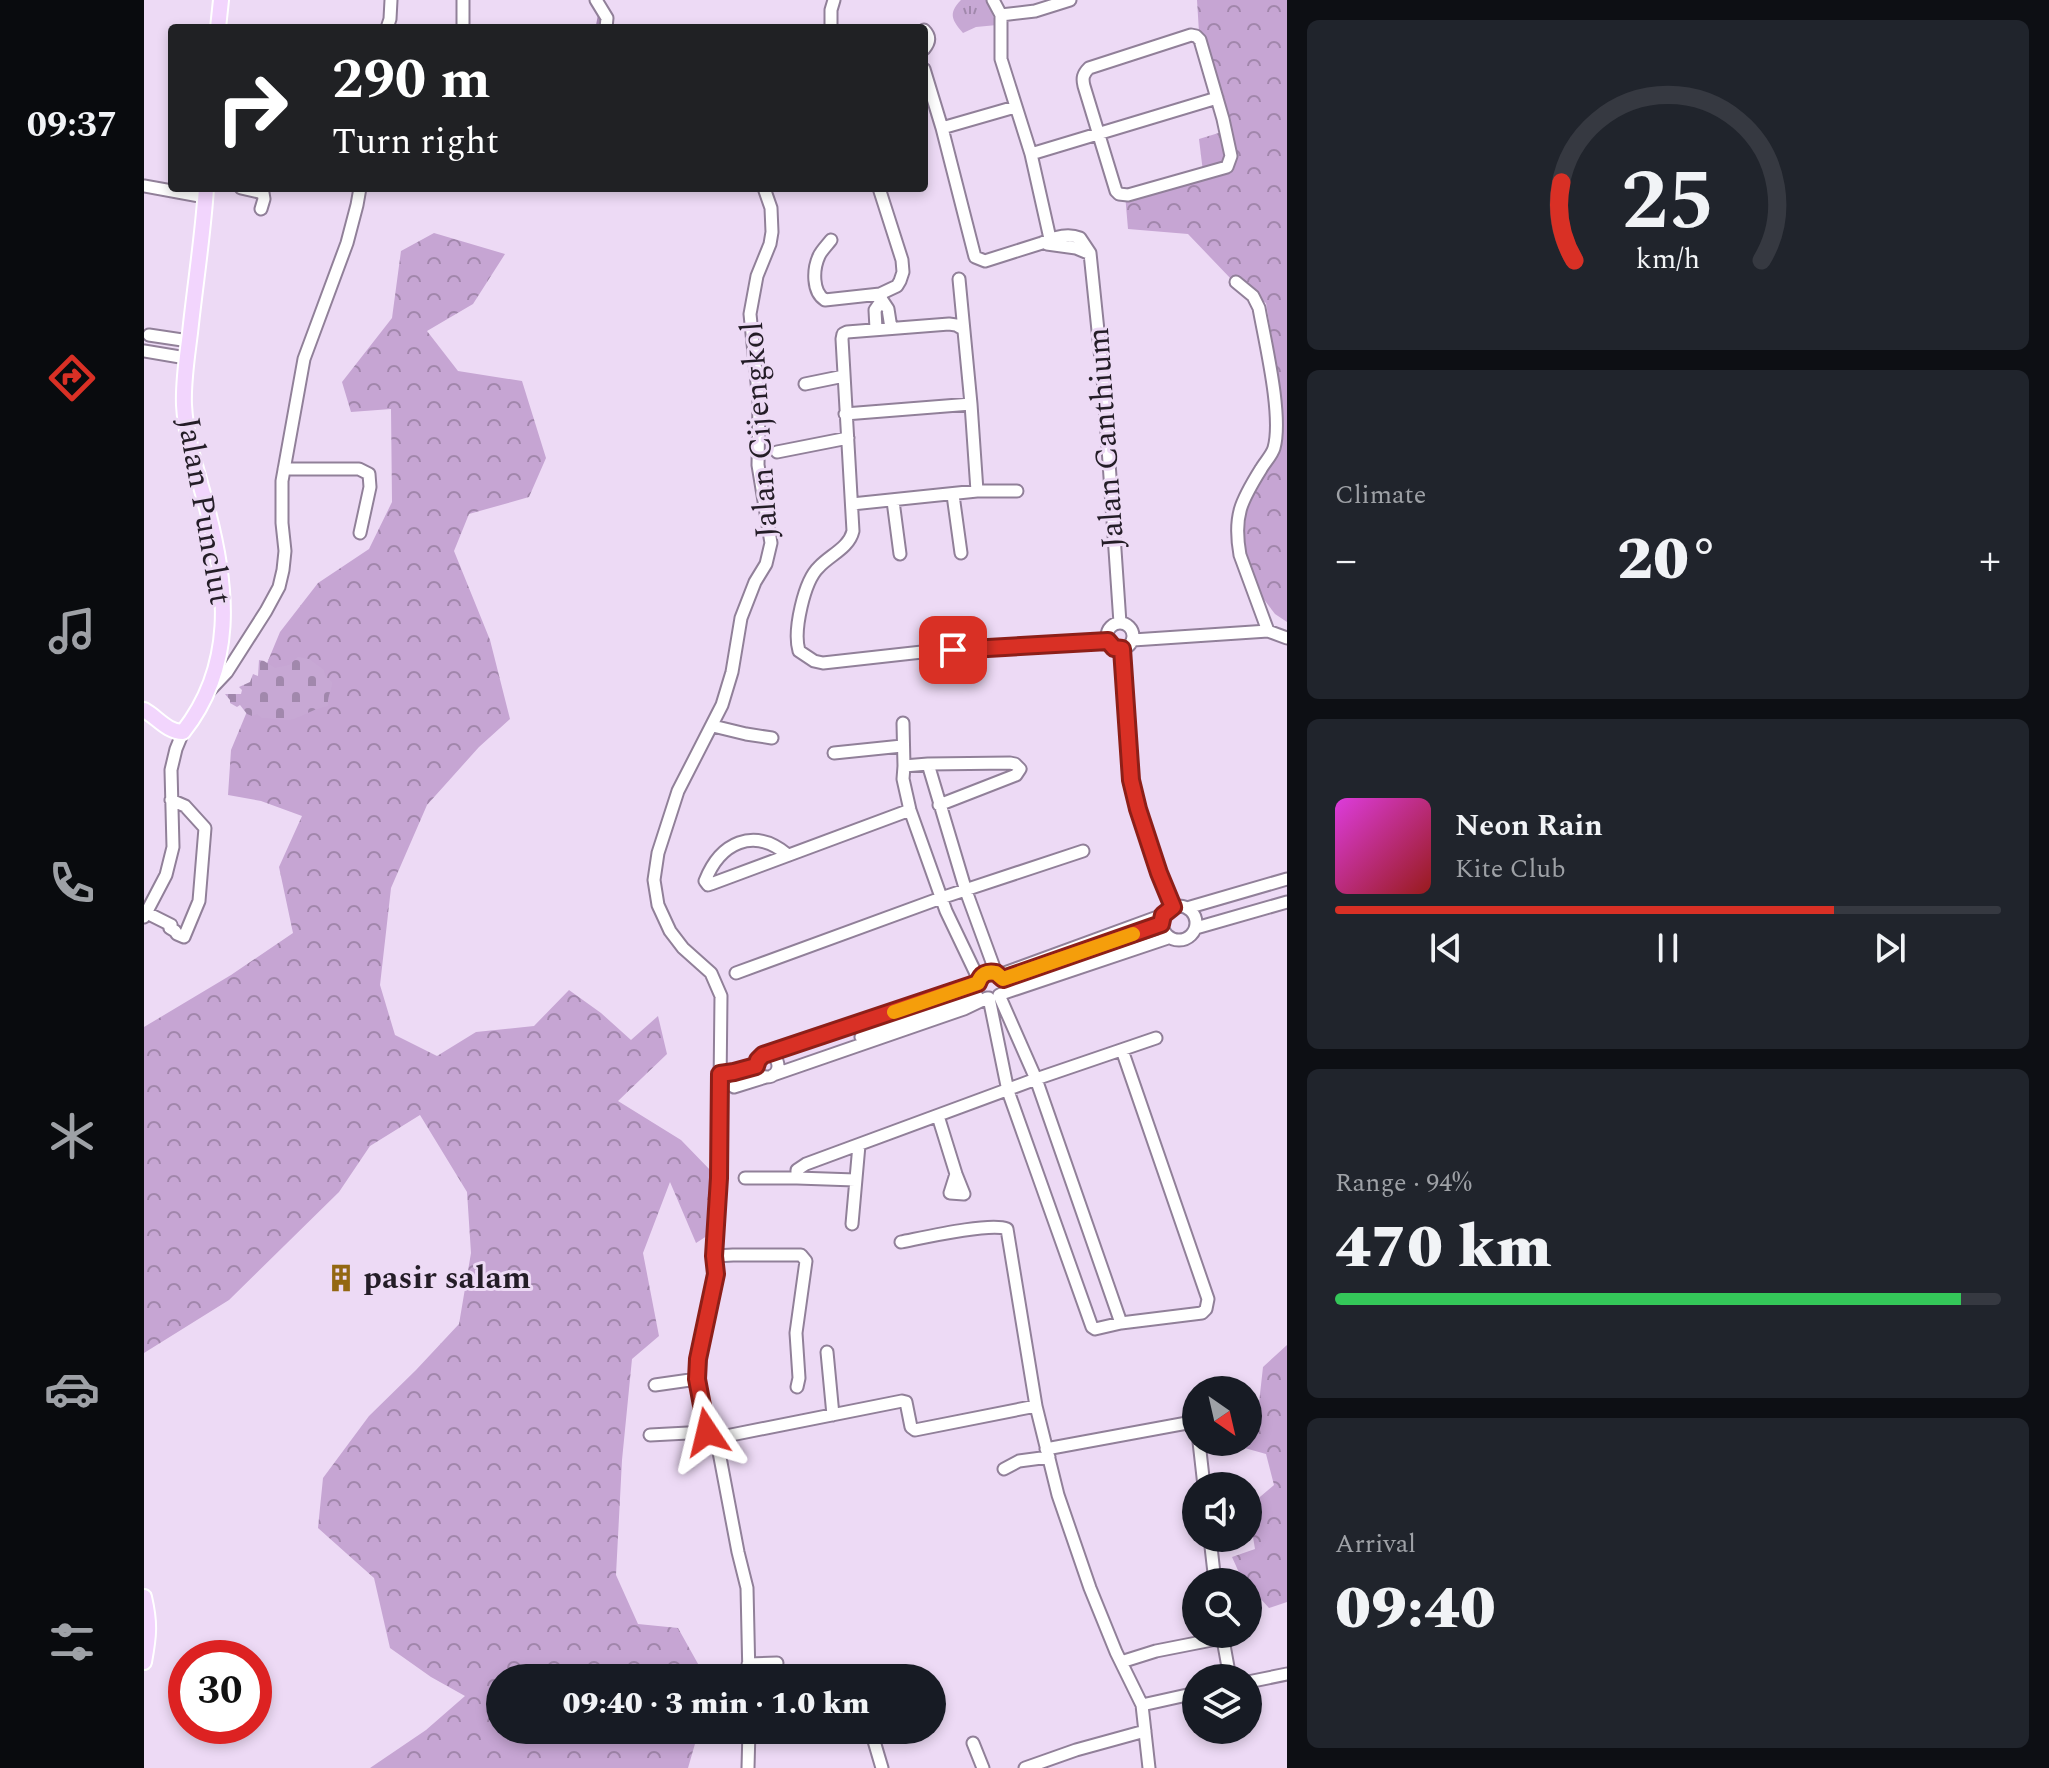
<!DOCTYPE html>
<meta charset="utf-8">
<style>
body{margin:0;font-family:Spectral,serif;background:#20242c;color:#f1f3f6;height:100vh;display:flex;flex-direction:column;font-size:30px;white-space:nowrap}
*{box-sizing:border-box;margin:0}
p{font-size:26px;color:#9ea1a6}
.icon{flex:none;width:44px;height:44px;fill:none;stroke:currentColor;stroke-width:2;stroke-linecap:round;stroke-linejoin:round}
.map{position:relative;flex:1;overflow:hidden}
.drawer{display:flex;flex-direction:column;gap:20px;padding:20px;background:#0d0f14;width:762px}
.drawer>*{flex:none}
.top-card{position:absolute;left:24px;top:24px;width:760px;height:168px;border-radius:8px;box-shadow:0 4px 12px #0003;background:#202124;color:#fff;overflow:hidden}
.needle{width:52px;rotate:146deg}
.buttons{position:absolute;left:1038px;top:1376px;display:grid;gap:16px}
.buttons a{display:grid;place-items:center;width:80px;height:80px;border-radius:50%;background:#171b24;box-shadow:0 4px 12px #0003;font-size:40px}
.speed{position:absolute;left:24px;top:1640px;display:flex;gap:16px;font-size:40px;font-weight:700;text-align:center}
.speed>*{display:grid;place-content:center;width:104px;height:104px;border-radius:50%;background:#171b24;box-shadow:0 4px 12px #0003;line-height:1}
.speed .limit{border:12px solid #d22;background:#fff;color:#111}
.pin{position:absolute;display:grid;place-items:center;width:68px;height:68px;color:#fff;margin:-34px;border-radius:16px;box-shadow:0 4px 12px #0006}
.me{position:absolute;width:88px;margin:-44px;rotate:350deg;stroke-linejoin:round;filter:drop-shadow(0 0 6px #0008)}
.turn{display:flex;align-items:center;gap:28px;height:168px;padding:0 32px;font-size:36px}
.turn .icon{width:104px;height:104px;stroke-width:2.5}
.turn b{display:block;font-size:56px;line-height:68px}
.big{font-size:60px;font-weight:800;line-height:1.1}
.drawer .tile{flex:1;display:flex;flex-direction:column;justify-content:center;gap:12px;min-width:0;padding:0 28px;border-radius:12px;background:#20242c}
.drawer .dial{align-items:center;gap:0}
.dial svg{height:208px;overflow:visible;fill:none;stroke:#363941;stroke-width:7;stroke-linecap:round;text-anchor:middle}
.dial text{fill:#f1f3f6;stroke:none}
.song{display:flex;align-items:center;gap:24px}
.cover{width:96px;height:96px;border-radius:12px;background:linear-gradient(135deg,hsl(300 70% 55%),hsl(0 70% 35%))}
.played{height:8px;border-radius:4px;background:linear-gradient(90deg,#d93025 75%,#363941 75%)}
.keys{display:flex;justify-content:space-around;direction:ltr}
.heat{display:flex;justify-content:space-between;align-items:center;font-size:44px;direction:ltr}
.charge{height:12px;border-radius:6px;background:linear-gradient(90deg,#34c759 94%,#363941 0)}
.trip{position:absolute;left:342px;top:1664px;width:460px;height:80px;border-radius:40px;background:#171b24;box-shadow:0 4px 12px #0003;font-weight:800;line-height:80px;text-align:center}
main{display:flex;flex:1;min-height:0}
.tabs{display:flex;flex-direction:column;width:144px;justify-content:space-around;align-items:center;background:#090b0e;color:#9ea1a6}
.tabs .icon{width:56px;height:56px}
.tabs .on{color:#d93025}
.tabs b{font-size:36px;color:#f1f3f6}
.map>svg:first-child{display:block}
.forest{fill:url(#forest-crowns)}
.cemetery{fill:url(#cemetery-stones)}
.park{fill:url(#park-tufts)}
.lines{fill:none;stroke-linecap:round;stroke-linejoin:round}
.stream{stroke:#a98ab7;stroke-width:3}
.minor-casing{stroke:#918099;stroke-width:15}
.major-casing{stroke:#fff;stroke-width:18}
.minor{stroke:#fff;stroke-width:11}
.major{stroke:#f2d5fd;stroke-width:14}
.route-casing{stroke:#8d1f18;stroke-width:20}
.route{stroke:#d93025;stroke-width:14}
.slow{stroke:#f59e0b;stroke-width:14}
.labels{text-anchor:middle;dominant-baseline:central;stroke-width:6;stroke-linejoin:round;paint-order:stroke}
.street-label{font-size:32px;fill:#241d27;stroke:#eddaf5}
.poi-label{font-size:32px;font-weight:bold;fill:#241d27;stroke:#eddaf5;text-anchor:start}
</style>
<main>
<nav class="tabs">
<b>09:37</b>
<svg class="icon on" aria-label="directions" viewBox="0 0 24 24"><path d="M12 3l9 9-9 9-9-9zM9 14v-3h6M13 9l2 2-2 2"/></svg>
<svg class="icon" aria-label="music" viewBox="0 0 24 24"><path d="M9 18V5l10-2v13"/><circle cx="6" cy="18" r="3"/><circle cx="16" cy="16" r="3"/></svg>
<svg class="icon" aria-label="phone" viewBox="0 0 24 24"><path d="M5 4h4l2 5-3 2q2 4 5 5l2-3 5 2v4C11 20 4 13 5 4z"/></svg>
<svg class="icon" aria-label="climate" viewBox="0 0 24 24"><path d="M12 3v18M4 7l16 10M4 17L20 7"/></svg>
<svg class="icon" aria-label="car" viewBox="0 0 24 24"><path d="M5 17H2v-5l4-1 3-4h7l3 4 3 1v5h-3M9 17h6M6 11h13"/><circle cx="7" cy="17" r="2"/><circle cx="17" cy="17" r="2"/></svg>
<svg class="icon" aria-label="filters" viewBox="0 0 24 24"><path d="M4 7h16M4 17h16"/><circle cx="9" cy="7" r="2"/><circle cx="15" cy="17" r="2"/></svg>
</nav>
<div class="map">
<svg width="1143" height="1768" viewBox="0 0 1143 1768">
<defs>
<pattern id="forest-crowns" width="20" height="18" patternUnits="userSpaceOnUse" patternTransform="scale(2)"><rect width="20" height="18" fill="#c6a5d3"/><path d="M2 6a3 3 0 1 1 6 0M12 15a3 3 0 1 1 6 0" fill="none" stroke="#a186ab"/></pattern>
<pattern id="cemetery-stones" width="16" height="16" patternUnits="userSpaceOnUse" patternTransform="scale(2)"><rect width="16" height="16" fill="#c7a8d4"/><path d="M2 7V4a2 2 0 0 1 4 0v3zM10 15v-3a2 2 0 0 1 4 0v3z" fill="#a188ac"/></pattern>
<pattern id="park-tufts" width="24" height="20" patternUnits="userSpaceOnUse" patternTransform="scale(2)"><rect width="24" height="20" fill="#c7a8d4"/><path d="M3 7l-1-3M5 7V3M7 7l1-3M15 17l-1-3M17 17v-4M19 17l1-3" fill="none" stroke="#a188ac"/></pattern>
</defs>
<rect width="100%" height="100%" fill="#eddaf5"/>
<path class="forest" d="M1053 0H1143V622L1131 614 1112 589 1097 533 1107 489 1134 446 1133 369 1122 303 1088 280 1044 234 984 229 981 194 1059 172 1055 139 1081 131 1055 32Z
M290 233 361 254 329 304 283 331 314 371 378 381 402 458 385 497 325 514 310 551 346 640 366 719 335 747 283 805 247 888 236 985 251 1035 293 1056 332 1032 390 1026 425 990 457 1013 487 1040 514 1016 523 1054 474 1101 537 1140 569 1173 566 1234 552 1243 526 1182 499 1253 515 1336 488 1359 478 1460 472 1575 494 1624 534 1628 558 1671V1678H356V1730H555L544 1768H226L282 1730 321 1696 287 1677 246 1648 230 1578 174 1528 179 1478 225 1416 272 1370 315 1324 327 1253 323 1192 276 1115 226 1146 195 1192 85 1300 0 1353V1027L87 975 149 933 135 867 158 816 117 801 84 795 87 750 136 632 174 583 225 549 248 502 247 409 207 412 198 382 248 318 257 251Z
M1143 1345V1602L1125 1608 1104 1585V1582L1097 1577 1088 1557 1111 1549 1104 1507 1130 1485 1122 1454 1097 1447 1095 1442H1104V1407L1115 1403 1119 1367Z"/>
<path class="cemetery" d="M154 657 165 659 180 670 181 676 188 682C188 691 183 696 184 706 172 708 163 714 152 718 142 723 128 717 118 718L113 714 108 716 103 714 96 705 93 707 86 703V700L81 694H97L98 690 95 687 106 682 109 674 114 676 115 660 120 661 131 668 145 665Z"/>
<path class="park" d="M817 0H842L853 25 832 27 819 33C809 21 803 14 817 0Z"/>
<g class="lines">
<path class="stream" d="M453 28 456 12"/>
<defs>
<path id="minor" d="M319 0V28
M452 0 463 18 462 28
M849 0 857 15
M857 15V59L887 154 907 243
M857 15 891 11 926 0
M243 28 246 19 247 0
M687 28V10L690 0
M780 30C786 36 786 42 780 49
M1047 35 1052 36 1056 40 1079 119 1087 156 1083 167 984 195 975 194 972 191 940 86C938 78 939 74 945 68Z
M780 69 798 128 831 257 841 261 898 243C910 237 924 233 936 238L946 253 960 389 976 623
M798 128 871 107
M887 154 1073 98
M0 186 61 197
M97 188 119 193 120 199 117 209
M687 240C684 244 677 251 675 256 669 269 668 292 681 300L736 294 753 286 756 281 759 272 758 260 735 188
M903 244 932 248 944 253
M815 279 827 404 833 491
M1092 282 1109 296 1115 308C1121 342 1139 416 1130 448 1128 455 1121 462 1117 469 1097 501 1089 516 1096 555L1124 631
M736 294 738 300 744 309 747 328
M732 329 731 310 738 300
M819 329 812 325 805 324 703 332 699 334 698 339 709 531C705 548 686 555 675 567 660 581 649 631 655 651L670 661 679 663 778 652 964 641
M5 335 45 341
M0 351 42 358
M661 384 700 376
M701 414 827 404
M633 452 704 438
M140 469H215L225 474 226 487 216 533
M809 495 817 553
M749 501 756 554
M708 504 833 491H873
M963 636a13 13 0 1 1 26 0a13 13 0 1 1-26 0Z
M989 640 1124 631 1143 638
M978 649 987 780 994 809 1029 907
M66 690 83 672 122 611 135 587 139 570 141 551 138 523V481L160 359 203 243 213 205 216 188
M759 723 760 766
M569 726 602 734 628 738
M690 753 758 746
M784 764 822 891 852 973
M795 805 872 775 876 769 871 764 866 763 784 764 760 766 759 779 766 810 802 911 835 980
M644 855C609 826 576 843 561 881L564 885 567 884 766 810
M1018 923a17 17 0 1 1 34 0a17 17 0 1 1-34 0Z
M1043 908 1143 879
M3 913 27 925 26 928 31 931 33 934 40 937 55 901 61 828 41 806 27 800
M0 917 22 875 29 847 27 770 32 749 39 732
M1052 928 1143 902
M996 932 1017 924
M592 973 797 898 939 851
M855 975 1019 915
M857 994 1024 938
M855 995 892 1079 977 1323
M845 998 864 1091 948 1327 951 1329 977 1323 1058 1313 1062 1309 1064 1299 978 1050
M717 1037 833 996
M612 1066a11 11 0 1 1 22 0a11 11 0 1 1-22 0Z
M623 1055 834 983
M576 1074 590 1072 612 1066
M629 1075 820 1009 843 998
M590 1087 622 1077
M794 1116 812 1174 820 1194 806 1193 812 1174
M601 1178H653V1170L662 1164 892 1079 1012 1038
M653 1178 711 1180
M708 1224 715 1145
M757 1242C778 1238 846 1222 863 1229L892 1406
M570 1256 589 1255H657L662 1261 652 1333 655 1378 653 1387
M683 1352 689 1415
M511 1385 553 1379
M506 1435 563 1432
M567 1439 758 1401 762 1402 767 1427 771 1430 892 1406 914 1495 946 1588 972 1652 998 1705 1005 1768
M1055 1442 1060 1486
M902 1449 1043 1423 1052 1424
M860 1469 875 1461 905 1457
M1066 1538 1071 1582
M1078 1634 1086 1678
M977 1662 1012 1651 1078 1638
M604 1664 633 1663
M605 1678 603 1588 594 1552 575 1452 563 1432 553 1379 554 1359 572 1274 570 1256 575 1178 577 996 567 973 539 948 526 931 514 905 510 880 514 853 534 791 578 705 588 672 597 618 611 582 622 564 627 543 614 465 615 402 606 314 613 276 626 244 628 232 627 208 620 188
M1104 1682 1143 1674
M998 1705 1052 1693
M730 1741 738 1768
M829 1743 839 1768
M604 1768 605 1730
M881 1768 932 1750 1001 1731"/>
<path id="major" d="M74 28 77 0
M0 710C13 717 23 732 39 732 91 666 84 589 64 512 55 477 42 442 40 405 39 381 43 357 46 333 51 285 59 236 62 188
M0 1597C6 1623 5 1635 0 1662"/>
</defs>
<use href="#minor" class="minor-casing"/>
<use href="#major" class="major-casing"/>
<use href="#minor" class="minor"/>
<use href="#major" class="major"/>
</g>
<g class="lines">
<defs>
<path id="route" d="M563 1432 553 1379 554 1359 572 1274 570 1256 575 1178 576 1074 590 1072 612 1066 614 1060 619 1055 834 983C837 974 843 971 852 973L859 979 1017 924 1019 915 1029 907 1015 873 994 809 987 780 978 649 970 648 964 641 809 650"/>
</defs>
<use href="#route" class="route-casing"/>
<use href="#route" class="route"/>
<path class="slow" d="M750 1012 834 983C837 974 843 971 852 973L859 979 989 934"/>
</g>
<defs>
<symbol id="building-bare" viewBox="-9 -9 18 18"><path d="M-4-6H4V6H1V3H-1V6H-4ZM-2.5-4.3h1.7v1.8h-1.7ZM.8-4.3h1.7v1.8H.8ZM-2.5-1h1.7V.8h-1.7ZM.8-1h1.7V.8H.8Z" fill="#936712" stroke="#eddaf5" stroke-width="2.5" paint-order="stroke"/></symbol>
</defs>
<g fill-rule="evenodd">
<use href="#building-bare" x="177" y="1258" width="40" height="40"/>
</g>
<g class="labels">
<g class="street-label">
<text transform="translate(616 430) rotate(-94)">Jalan Cijengkol</text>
<text transform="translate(962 438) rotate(-94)">Jalan Canthium</text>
<text transform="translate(60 511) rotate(80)">Jalan Punclut</text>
</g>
<g class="poi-label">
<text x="219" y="1278">pasir salam</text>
</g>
</g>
</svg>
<div class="buttons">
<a><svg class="needle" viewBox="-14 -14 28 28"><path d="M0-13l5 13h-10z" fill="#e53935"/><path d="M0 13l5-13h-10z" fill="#9ea1a6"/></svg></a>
<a><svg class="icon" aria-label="sound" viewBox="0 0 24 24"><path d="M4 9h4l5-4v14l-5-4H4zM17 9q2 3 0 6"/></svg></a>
<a><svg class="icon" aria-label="search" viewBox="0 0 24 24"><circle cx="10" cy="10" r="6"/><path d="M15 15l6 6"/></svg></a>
<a><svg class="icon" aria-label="layers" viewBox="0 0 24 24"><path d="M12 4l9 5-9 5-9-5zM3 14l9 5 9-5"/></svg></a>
</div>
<div class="speed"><div class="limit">30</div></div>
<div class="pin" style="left:809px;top:650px;background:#d93025"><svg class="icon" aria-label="arrive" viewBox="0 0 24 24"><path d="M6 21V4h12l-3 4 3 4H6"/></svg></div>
<svg class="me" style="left:563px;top:1432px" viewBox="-20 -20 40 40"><path d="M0-17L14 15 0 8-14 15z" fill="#d93025" stroke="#fff" stroke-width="4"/></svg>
<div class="trip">09:40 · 3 min · 1.0 km</div>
<div class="top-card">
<div class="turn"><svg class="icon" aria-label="right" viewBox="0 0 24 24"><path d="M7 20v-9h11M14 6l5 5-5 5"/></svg><div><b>290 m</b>Turn right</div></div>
</div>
</div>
<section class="drawer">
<div class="tile dial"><svg viewBox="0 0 100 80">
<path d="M14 69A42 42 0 1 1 86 69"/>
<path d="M14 69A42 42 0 0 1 9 39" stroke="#d93025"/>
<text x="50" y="56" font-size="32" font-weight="700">25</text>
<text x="50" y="72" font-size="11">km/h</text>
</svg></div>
<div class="tile"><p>Climate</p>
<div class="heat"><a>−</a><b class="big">20°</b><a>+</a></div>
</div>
<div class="tile">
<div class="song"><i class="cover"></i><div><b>Neon Rain</b><p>Kite Club</p></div></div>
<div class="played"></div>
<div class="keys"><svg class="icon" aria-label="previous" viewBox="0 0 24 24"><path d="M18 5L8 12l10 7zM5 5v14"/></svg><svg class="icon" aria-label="pause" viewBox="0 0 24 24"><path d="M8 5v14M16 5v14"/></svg><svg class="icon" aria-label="next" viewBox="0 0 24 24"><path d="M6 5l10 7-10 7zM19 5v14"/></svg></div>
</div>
<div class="tile"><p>Range · 94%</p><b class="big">470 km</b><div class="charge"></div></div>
<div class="tile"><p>Arrival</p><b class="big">09:40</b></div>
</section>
</main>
